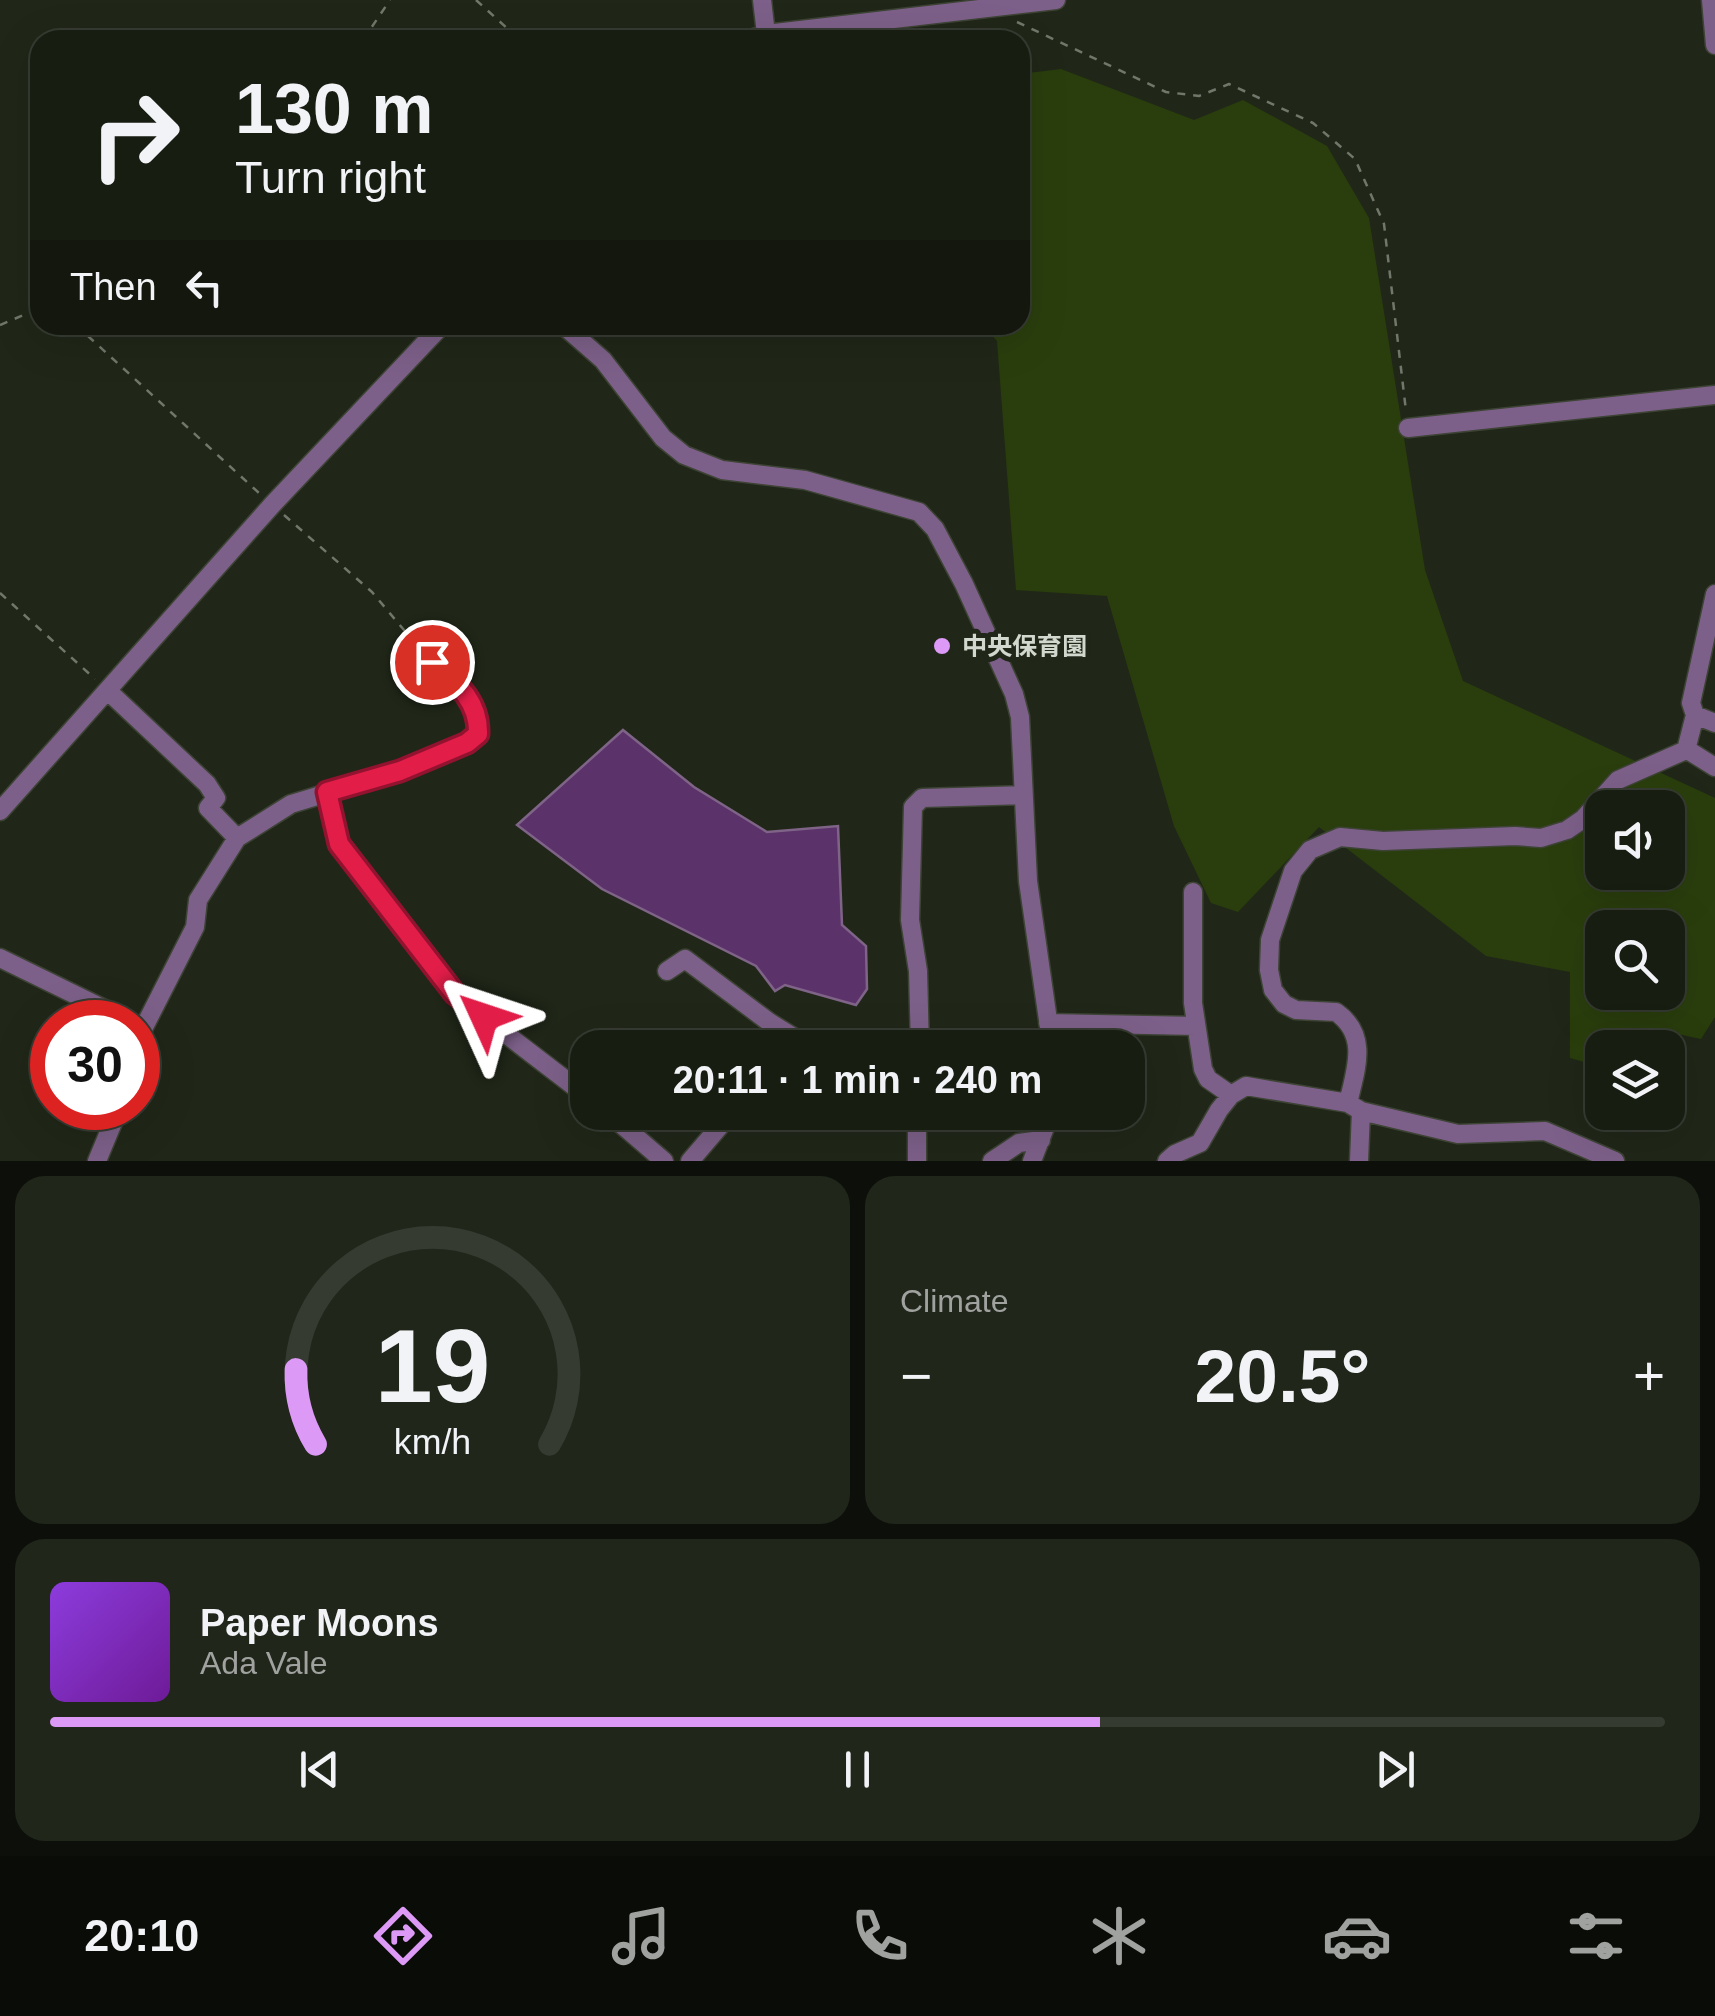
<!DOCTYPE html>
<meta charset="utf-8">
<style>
body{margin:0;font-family:Helvetica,"Noto Sans JP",sans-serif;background:#21261b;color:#f1f3f6;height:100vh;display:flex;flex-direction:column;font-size:38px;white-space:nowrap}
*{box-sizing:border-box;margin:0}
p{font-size:32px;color:#9fa29f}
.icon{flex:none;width:55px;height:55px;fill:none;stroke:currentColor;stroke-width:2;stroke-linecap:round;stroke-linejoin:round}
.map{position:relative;height:1161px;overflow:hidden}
.drawer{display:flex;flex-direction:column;gap:15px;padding:15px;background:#0d100a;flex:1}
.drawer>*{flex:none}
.top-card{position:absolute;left:30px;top:30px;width:1000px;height:305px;border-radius:30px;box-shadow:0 10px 40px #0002,0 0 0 2px #363b32;background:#181d12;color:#f1f3f6;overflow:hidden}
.tools{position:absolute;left:1585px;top:790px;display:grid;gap:20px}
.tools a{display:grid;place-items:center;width:100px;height:100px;border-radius:20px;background:#181d12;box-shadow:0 10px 40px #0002,0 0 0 2px #363b32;font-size:50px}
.speed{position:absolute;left:30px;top:1000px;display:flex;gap:20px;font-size:50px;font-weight:700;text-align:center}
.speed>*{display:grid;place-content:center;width:130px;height:130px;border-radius:50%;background:#181d12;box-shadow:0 10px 40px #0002,0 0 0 2px #363b32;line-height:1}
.speed .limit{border:15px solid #d22;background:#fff;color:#111}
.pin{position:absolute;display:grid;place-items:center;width:85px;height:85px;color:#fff;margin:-42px;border:5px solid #fff;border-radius:50%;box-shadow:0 2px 10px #0007}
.me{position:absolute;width:110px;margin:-55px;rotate:312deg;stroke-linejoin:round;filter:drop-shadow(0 0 8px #0008)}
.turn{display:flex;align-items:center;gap:35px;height:210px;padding:0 40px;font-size:45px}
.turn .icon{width:130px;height:130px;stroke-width:2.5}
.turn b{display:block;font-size:70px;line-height:85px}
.then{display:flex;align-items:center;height:95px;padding:0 40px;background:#0003;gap:20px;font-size:38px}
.big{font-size:75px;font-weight:700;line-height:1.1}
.drawer .widget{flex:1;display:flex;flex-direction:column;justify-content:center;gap:15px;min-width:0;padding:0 35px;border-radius:30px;background:#21261b}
.drawer .dial{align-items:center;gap:0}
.dial svg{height:260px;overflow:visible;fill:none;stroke:#363b32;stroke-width:7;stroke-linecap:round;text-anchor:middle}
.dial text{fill:#f1f3f6;stroke:none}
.song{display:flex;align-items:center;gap:30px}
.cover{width:120px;height:120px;border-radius:15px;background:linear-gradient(135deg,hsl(270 70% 55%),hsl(280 70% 35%))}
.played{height:10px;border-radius:5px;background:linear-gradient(90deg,#dc99f5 65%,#363b32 65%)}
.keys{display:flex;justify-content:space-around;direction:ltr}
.heat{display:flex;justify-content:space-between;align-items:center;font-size:55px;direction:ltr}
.drawer .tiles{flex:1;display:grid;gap:15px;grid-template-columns:1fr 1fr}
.widget:last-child{grid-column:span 2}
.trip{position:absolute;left:570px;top:1030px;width:575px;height:100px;border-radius:30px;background:#181d12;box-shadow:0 10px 40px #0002,0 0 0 2px #363b32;font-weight:700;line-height:100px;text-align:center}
.menu{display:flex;height:160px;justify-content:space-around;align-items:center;background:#0a0c07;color:#9fa29f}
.menu .icon{width:70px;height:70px}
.menu .on{color:#dc99f5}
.menu b{font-size:45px;color:#f1f3f6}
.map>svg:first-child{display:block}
.green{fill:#2a3e0d;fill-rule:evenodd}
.water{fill:#5b336a;stroke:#7f6488;stroke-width:2.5}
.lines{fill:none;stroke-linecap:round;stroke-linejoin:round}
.minor-casing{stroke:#3d4335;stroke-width:21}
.path{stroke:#71776a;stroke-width:2.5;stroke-dasharray:8 8;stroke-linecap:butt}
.minor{stroke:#7d6089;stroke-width:18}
.route-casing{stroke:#92132f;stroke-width:25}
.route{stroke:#e11d48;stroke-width:18}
.poi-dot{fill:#dc99f5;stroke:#202718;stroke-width:4}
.labels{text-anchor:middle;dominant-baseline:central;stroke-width:10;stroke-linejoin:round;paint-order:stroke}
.poi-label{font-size:25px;font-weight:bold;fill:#d3d8ce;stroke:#202718;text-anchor:start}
</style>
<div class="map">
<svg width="1715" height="1161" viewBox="0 0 1715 1161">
<rect width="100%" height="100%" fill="#202718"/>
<path class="green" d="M1061 69 1194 120 1243 100 1327 146 1369 218 1425 570 1463 681 1715 798V1017L1701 1039 1654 1029 1641 1047 1602 1048V1067L1570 1058V972L1486 956 1319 827 1238 912 1211 903 1174 826 1107 596 1016 590 997 341 983 325H1020V74ZM1602 808H1668V872H1602ZM1602 928H1668V992H1602Z"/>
<path class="water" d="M623 730 694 787 767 832 838 826 842 925 866 946 867 989 856 1005 785 985 775 991 756 966 602 889 517 825Z"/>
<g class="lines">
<defs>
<path id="minor" d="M762 0 766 34
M1711 0 1715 45
M748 40 766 34 1056 0
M563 325 603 360 663 438 684 455 722 470 805 480 919 512 935 529 964 584 1014 694 1020 717 1028 881 1052 1048
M1408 428 1715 395
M1715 594 1691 703 1695 715 1715 723
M108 691 207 784 216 798 208 808 237 838
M1686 749 1715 767
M327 791 339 844 455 995 588 1097
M0 811 272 505 442 325
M1193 892V1003L1203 1069 1208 1079 1231 1095
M0 958 131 1022
M667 971 685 959 769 1022 811 1048
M1048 1023 1196 1026
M138 1039 195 927 198 900 237 838 291 804 400 771 467 743 479 734C479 700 456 683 432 662
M774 1048H782
M920 1048 918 971 910 920 913 807 922 798 1023 795
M1348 1103C1356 1069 1369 1035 1336 1012L1296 1010 1284 1004 1273 990 1269 970 1270 940 1293 871 1310 850 1340 837 1383 841 1515 836 1541 838 1567 830 1583 819 1618 780 1686 750 1695 715
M607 1112 664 1161
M917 1112V1161
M97 1161 119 1108
M690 1161 732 1112
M992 1161 1019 1143 1041 1140
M1032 1161 1051 1112
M1167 1161 1175 1154 1200 1143 1219 1110 1231 1095 1246 1086 1348 1103 1361 1111 1458 1134 1545 1131 1615 1161
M1359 1161 1361 1111"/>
</defs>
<use href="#minor" class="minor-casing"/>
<path class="path" d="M476 0 520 40
M1017 22 1166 92 1199 96 1229 84 1313 123 1355 159 1384 224 1406 411
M363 40 390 0
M0 325 40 308
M76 325 259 493
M284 515 372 592 420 649
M0 593 95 679"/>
<use href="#minor" class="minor"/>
</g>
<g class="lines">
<defs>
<path id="route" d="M432 662C456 683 479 700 478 734L467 743 400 771 327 792 339 844 455 994 484 1017"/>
</defs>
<use href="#route" class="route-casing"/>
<use href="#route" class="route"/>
</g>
<circle class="poi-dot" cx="942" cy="646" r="10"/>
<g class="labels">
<g class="poi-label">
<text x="962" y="646">中央保育園</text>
</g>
</g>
</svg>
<div class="tools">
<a><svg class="icon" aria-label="sound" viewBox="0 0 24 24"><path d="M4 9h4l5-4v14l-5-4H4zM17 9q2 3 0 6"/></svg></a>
<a><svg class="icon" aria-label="search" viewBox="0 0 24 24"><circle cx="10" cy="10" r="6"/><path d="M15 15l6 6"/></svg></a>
<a><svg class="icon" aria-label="layers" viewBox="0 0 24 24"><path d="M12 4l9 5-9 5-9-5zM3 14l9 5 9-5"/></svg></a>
</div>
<div class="speed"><div class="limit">30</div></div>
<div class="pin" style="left:432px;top:662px;background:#d93025"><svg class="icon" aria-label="arrive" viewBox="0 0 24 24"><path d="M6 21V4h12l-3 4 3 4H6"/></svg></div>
<svg class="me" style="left:484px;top:1017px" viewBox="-20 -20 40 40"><path d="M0-17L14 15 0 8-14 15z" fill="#e11d48" stroke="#fff" stroke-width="4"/></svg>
<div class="trip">20:11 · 1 min · 240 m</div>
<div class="top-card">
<div class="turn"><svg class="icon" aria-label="right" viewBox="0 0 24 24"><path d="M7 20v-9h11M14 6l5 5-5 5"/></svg><div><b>130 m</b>Turn right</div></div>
<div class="then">Then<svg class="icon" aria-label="left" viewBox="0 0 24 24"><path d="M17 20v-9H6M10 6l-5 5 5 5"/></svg></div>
</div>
</div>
<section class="drawer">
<div class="tiles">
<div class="widget dial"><svg viewBox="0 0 100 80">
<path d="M14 69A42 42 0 1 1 86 69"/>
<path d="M14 69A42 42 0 0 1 8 46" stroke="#dc99f5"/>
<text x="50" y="56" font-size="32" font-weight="700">19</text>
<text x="50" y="72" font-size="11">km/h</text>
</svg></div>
<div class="widget"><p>Climate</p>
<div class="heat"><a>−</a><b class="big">20.5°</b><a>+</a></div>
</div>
<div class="widget">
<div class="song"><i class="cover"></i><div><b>Paper Moons</b><p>Ada Vale</p></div></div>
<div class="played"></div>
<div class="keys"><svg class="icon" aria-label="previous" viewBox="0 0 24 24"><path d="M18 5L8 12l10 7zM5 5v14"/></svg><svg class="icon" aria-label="pause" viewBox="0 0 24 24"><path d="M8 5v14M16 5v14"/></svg><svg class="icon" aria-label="next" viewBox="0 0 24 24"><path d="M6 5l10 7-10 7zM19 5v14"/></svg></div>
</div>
</div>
</section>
<nav class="menu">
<b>20:10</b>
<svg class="icon on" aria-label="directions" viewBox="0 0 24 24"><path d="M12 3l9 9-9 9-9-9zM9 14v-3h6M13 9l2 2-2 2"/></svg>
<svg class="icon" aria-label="music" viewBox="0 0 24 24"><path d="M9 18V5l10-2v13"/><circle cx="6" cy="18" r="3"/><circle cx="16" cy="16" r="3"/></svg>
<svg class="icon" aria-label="phone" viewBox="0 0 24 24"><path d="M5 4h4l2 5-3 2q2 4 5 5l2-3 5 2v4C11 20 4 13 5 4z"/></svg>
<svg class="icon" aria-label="climate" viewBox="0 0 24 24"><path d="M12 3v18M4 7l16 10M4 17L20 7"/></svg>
<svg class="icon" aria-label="car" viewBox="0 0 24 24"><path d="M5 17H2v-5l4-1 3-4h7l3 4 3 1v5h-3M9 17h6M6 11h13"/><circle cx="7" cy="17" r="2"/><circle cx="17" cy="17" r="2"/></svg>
<svg class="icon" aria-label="filters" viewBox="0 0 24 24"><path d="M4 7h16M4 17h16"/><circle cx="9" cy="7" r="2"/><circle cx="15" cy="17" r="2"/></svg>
</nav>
